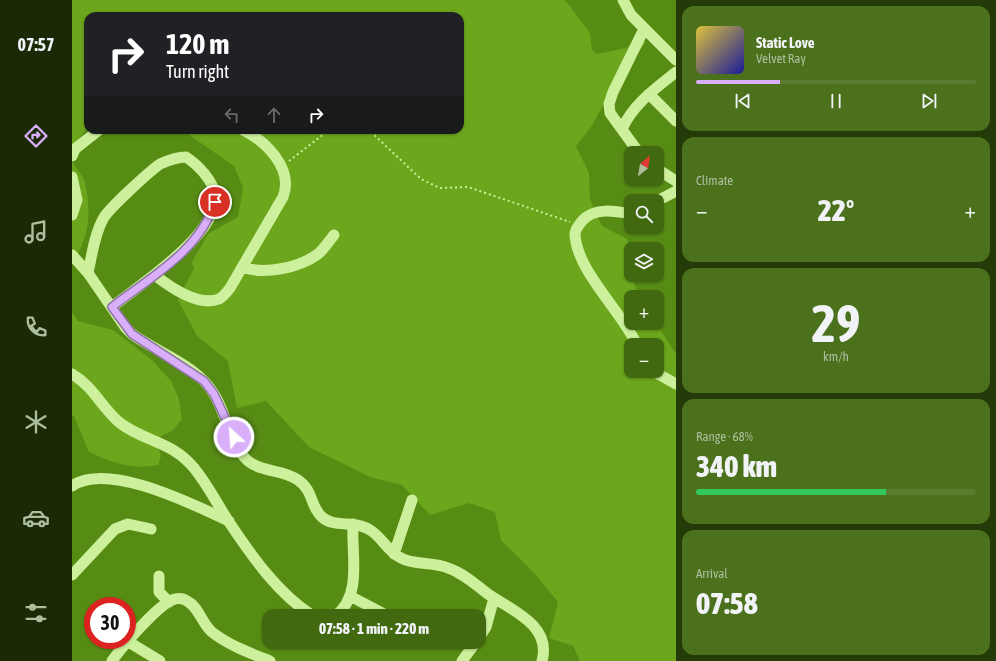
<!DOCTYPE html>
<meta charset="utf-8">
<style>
body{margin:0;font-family:"Asap Condensed",sans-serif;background:#4c711d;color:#f1f3f6;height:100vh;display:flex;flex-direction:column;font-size:15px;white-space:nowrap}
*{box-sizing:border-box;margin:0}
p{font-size:13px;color:#aebf9e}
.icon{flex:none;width:22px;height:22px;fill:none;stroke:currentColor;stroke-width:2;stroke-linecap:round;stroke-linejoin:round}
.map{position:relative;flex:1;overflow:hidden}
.panel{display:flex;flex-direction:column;gap:6px;padding:6px;background:#243a08;width:320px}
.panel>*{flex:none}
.top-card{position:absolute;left:12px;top:12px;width:380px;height:122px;border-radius:12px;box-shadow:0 1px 3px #0004;background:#202124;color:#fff;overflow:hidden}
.needle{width:26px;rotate:30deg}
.buttons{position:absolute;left:552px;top:146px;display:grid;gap:8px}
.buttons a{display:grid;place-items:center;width:40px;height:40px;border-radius:8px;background:#41690f;box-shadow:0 1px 3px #0004;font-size:20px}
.speed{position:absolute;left:12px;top:597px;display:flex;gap:8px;font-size:20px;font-weight:700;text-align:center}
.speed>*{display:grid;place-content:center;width:52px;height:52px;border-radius:50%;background:#41690f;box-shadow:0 1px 3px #0004;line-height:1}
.speed .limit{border:6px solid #d22;background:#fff;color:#111}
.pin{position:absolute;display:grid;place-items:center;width:34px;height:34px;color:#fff;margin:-17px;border:2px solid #fff;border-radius:50%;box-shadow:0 1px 4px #0007}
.me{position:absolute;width:44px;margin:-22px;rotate:334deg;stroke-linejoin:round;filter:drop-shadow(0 0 3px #0008)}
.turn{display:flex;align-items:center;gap:14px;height:84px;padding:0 16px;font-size:18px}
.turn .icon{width:52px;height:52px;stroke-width:2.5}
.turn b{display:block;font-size:28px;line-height:34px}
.lanes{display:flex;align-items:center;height:38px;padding:0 16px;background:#0003;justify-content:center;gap:20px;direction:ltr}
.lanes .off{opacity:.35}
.big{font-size:30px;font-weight:800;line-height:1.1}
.panel .card{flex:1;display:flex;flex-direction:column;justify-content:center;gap:6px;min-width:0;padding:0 14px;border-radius:12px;background:#4c711d}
.panel .dial{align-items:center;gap:0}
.dial b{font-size:52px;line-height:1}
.song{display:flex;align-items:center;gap:12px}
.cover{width:48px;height:48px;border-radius:6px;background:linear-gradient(135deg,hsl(50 70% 55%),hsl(240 70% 35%))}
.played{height:4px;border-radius:2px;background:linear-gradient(90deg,#d9affa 30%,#5a7c2f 30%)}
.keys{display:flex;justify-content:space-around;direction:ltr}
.heat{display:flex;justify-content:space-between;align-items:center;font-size:22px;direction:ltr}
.charge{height:6px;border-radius:3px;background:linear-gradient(90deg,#34c759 68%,#5a7c2f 0)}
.trip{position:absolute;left:190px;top:609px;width:224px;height:40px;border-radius:12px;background:#41690f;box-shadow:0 1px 3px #0004;font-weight:800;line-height:40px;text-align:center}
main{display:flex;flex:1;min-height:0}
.tab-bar{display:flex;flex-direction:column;width:72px;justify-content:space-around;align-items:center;background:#1a2a06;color:#aebf9e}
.tab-bar .icon{width:28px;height:28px}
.tab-bar .selected{color:#d9affa}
.tab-bar b{font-size:18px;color:#f1f3f6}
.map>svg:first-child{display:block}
.green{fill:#6ba61c;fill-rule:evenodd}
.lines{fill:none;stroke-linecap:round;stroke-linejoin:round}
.path{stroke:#cdf09c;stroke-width:2;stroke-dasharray:2 3;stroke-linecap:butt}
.minor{stroke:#cdf09c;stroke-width:11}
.route-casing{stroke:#8d72a2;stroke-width:10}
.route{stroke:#d9affa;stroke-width:7}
</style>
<main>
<nav class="tab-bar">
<b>07:57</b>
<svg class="icon selected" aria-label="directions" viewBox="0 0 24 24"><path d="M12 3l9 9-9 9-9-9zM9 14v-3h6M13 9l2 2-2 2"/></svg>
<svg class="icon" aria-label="music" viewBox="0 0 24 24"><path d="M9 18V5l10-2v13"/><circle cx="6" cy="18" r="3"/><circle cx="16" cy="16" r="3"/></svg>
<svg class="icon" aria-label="phone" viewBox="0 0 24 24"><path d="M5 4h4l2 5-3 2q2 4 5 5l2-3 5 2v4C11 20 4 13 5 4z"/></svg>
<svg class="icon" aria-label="climate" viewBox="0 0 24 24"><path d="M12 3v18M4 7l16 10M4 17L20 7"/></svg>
<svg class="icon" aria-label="car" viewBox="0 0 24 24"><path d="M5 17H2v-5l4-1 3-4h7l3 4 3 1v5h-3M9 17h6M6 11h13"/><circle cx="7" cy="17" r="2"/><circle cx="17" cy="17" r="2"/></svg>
<svg class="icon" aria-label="filters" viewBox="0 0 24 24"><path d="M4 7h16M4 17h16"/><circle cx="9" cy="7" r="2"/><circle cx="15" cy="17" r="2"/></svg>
</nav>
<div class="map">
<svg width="604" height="661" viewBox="0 0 604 661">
<rect width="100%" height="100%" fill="#578c14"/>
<path class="green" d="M0 0H493L518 33 520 50 525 54 554 48 564 41 574 42 541 87 519 127 504 146 517 173 518 200 530 226 555 239 558 248 559 275H561L562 284 568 297H559V323H584L604 354V661H508L501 646 477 638 486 602 462 573 429 540 423 512 397 503 358 515 330 485 298 477 237 447 194 401 165 408 156 361 125 336 106 300 122 268 120 262 136 234 166 217 171 188 162 166 110 130H388V16H16V127L0 147ZM559 345H585V371H559Z
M0 162C4 168 11 176 13 183 20 214 17 238 0 264Z
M0 312 6 321 41 330 81 361 99 381 107 399 110 419 100 431 89 436 85 444 89 456 86 465C59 470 42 463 17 452L2 416 0 415Z"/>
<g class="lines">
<path class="path" d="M294 130 300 133 349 179 368 188 396 187 498 222
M217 161 257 130"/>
<path class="minor" d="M551 0 559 15 604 60
M577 94 604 121
M550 129C561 104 584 88 604 72
M567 153 538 113 537 104 541 92 572 29
M0 156 3 149 27 130
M585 169 604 181
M0 177 5 200 0 215
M585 201 604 191
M559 214C543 211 522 207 510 221 507 225 503 229 503 234 504 270 550 312 565 345
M0 255 16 273 53 327 60 334C86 353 125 365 142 394 154 413 159 446 176 461 191 473 211 469 226 480 242 491 238 507 250 517 261 528 284 520 298 530 309 536 315 551 329 558 341 565 362 562 376 568 391 573 404 585 416 594 439 610 480 625 470 661
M170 267C192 275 227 268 246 254 252 249 257 241 262 235
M16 273C20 255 22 236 31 219 36 209 78 171 88 164 97 160 105 157 114 157 126 165 142 181 143 196 147 234 66 286 40 307
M84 276C98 287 127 307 147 299 151 297 155 292 158 288L211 197C222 169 194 141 171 130
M581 371 604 384
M0 374C21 386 30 408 48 423 73 442 100 441 122 468 136 485 145 504 157 522 179 555 206 594 241 616
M0 486C36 461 122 505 157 521
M322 554 340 500
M0 575 43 529 56 524 79 529
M87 576V592L97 602
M278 596 316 616
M263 616C291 596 279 553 281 524
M407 638 414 627 422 598
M55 641 88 661
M40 661C49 648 88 602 103 599 107 598 112 599 115 601 127 607 130 624 140 632 156 645 178 653 198 661
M390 661 404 642"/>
</g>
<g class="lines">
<defs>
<path id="route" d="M143 202C128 251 77 278 40 307L60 334 132 381 142 394 162 437"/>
</defs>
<use href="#route" class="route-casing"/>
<use href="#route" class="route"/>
</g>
</svg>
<div class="buttons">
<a><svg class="needle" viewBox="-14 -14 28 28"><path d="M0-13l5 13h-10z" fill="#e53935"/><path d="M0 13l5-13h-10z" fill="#aebf9e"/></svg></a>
<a><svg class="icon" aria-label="search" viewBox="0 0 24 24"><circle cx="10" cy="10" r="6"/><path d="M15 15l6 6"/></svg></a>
<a><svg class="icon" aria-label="layers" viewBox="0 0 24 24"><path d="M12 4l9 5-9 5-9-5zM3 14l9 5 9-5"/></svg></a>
<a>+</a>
<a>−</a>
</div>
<div class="speed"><div class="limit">30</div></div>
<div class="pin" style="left:143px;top:202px;background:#d93025"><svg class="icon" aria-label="arrive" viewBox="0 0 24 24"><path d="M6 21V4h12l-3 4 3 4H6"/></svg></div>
<svg class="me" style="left:162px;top:437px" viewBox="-20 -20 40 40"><circle r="17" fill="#d9affa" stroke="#fff" stroke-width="3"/><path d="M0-11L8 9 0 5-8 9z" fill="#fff"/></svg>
<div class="trip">07:58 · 1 min · 220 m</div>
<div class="top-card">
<div class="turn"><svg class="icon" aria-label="right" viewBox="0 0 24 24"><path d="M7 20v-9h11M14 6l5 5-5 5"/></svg><div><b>120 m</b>Turn right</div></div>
<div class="lanes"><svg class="icon off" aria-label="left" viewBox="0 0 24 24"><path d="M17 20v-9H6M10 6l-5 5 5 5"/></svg><svg class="icon off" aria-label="ahead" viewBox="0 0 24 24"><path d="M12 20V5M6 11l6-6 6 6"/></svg><svg class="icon" aria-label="right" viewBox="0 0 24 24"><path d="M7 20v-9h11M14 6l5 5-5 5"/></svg></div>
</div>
</div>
<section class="panel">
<div class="card">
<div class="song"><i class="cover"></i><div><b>Static Love</b><p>Velvet Ray</p></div></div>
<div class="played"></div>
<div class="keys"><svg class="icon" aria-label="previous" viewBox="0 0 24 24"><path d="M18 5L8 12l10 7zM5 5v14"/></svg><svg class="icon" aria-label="pause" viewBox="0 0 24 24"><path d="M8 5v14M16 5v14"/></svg><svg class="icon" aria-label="next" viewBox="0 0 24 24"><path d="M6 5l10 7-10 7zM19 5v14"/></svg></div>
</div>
<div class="card"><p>Climate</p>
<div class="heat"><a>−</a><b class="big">22°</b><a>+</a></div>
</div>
<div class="card dial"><b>29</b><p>km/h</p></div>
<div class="card"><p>Range · 68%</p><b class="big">340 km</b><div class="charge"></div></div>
<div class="card"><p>Arrival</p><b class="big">07:58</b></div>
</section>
</main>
